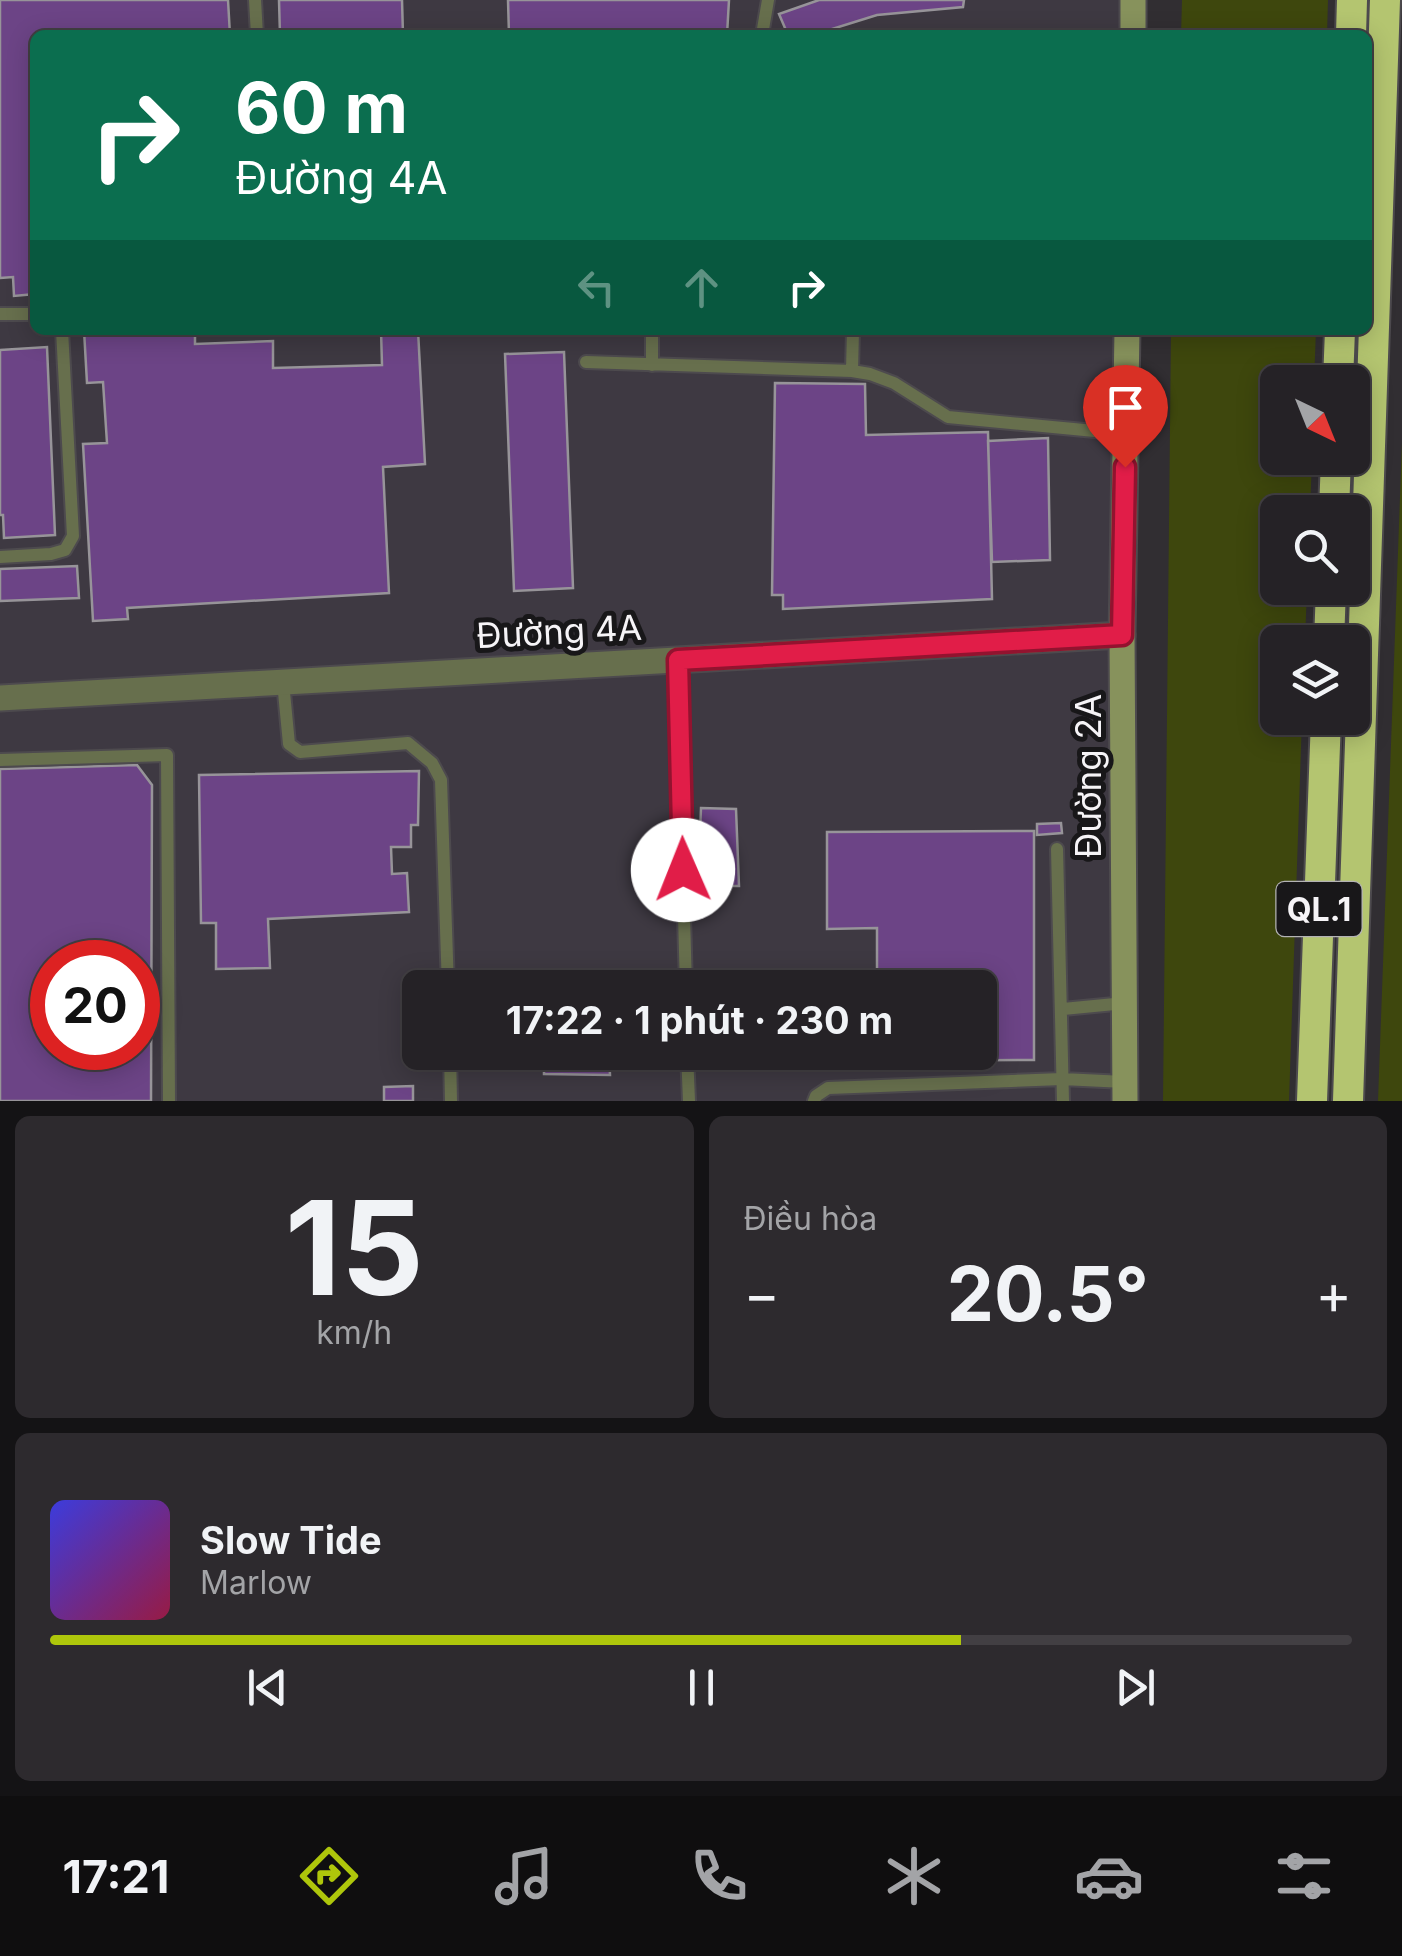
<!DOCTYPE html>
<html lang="vi">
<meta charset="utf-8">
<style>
body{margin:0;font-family:Inter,sans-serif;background:#2d2a2e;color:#f1f3f6;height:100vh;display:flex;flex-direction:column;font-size:38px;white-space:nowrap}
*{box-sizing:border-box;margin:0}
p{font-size:32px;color:#a3a4a7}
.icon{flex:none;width:55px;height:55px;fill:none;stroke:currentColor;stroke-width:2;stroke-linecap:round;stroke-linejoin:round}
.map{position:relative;height:1101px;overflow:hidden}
.details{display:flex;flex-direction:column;gap:15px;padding:15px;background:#141315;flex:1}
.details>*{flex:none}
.top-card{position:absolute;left:30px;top:30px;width:1342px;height:305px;border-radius:15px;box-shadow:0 5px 25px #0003,0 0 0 2px #423f43;background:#0b6e4f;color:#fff;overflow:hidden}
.needle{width:65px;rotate:137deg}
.buttons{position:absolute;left:1260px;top:365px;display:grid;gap:20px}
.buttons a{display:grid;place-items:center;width:110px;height:110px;border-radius:15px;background:#252226;box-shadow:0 5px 25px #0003,0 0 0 2px #423f43;font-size:50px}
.speed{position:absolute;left:30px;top:940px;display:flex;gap:20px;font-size:50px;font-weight:700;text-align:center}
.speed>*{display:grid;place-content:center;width:130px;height:130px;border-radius:50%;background:#252226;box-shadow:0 5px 25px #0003,0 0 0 2px #423f43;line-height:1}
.speed .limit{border:15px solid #d22;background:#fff;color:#111}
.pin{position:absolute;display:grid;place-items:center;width:85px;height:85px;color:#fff;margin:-102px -42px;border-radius:50% 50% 50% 0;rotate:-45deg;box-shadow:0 0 10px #0007}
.pin .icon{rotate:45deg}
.me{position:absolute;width:110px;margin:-55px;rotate:359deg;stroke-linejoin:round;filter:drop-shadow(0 0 8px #0008)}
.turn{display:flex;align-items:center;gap:35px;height:210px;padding:0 40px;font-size:45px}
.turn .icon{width:130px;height:130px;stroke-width:2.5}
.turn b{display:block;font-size:70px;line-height:85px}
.lanes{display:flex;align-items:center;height:95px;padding:0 40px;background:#0003;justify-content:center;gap:50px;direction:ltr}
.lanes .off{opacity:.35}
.big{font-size:75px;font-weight:700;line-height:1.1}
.details .tile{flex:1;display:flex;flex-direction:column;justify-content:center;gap:15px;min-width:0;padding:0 35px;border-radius:15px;background:#2d2a2e}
.details .dial{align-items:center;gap:0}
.dial b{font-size:130px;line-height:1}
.song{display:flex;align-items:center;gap:30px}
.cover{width:120px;height:120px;border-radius:15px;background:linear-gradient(135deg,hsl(240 70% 55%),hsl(340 70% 35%))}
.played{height:10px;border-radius:5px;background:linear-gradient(90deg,#aec60b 70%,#423f43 70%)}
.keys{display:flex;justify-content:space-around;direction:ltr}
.heat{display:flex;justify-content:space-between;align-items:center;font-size:55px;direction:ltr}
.details .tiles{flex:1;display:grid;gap:15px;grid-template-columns:1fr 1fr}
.tile:last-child{grid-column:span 2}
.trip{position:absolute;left:402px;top:970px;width:595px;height:100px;border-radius:15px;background:#252226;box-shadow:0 5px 25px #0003,0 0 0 2px #423f43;font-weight:700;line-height:100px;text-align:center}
.tab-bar{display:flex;height:160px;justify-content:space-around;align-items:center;background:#0f0e0f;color:#a3a4a7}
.tab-bar .icon{width:70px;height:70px}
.tab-bar .on{color:#aec60b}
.tab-bar b{font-size:45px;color:#f1f3f6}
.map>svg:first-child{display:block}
.built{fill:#3e3942;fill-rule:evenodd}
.green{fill:#3e470d}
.building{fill:#6c4486;stroke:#979499;stroke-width:2.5;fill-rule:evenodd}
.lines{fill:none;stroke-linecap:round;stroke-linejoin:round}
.lane-casing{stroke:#4d4a4e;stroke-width:16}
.street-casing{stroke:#4d4a4e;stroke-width:29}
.secondary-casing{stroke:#4d4a4e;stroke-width:29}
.highway-casing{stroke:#4d4a4e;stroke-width:34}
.lane{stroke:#676f4d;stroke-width:12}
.street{stroke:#676f4d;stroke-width:25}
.secondary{stroke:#87925c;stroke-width:25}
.highway{stroke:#b4c570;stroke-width:30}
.route-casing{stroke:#92132f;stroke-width:25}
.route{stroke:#e11d48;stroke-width:18}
.labels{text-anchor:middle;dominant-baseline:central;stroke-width:10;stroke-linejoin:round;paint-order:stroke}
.shield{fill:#181719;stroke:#b3b2b4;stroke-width:2.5}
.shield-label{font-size:32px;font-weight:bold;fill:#f6f4f7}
.street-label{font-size:35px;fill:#f6f4f7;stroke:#181719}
</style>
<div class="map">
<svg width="1402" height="1101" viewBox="0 0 1402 1101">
<rect width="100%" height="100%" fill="#312e32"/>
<path class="built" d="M0 0H1120L1119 35H35V330H1114L1108 627 1112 1101H0ZM52 962H138V1048H52ZM420 988H980V1052H420Z"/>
<path class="green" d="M1182 0H1328L1327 35H1181Z
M1171 330H1316L1314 382H1278V458H1312L1310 512H1278V588H1307L1305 642H1278V718H1302L1289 1101H1163Z
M1402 442V1101H1378Z"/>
<path class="building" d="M0 0H228L230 35H35V294L14 296 13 277 0 278Z
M279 0H402L403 35H280Z
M508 0H729L727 35H509Z
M819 0H964L963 7 877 15 813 35H788L779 14Z
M84 330H195V344L273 341V368L382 365 381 330H418L425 464 383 467 389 593 127 608 128 619 93 621 83 444 107 443 103 382 87 383Z
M47 347 55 535 4 538 3 515H0V350Z
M564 352 573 588 514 591 505 354Z
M775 383 865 384 866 435 988 432 992 599 783 609V595H772Z
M1048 438 1050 560 992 562 988 441Z
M77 566 79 598 0 601V569Z
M137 765 152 785 151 1101H0V769ZM52 962H138V1048H52Z
M419 771 418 825H411V847H391L392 874 407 873 409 912 268 919 270 968 216 969V923H201L199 775Z
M701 808 736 809 739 886H698Z
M1061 823 1062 833 1037 835V824Z
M1034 831V1060L877 1061V1052H980V988H877V928L827 929V832Z
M544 1052H609L610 1075 544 1074Z
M849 1052H872L873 1066H849Z
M413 1086V1101H384V1087Z"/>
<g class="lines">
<defs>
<path id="lane" d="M255 0 257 35
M762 35 768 0
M0 314H35
M652 330V365
M586 362 852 371 870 374 894 383 948 417 1126 434
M852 371 853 330
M0 557 51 554 65 550 73 536 62 330
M677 660 686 988
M283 682 289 744 300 752 408 743 432 763 441 780 448 988
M0 760 167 755 169 1101
M1057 849 1063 1101
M1063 1009 1125 1003
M450 1052 451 1101
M687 1052 689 1101
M814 1101 816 1096 828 1088 1062 1079 1125 1082"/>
<path id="street" d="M0 698 1122 635"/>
<path id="secondary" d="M1133 35V0
M1125 1101 1122 635 1127 330"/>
<path id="highway" d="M1351 35 1352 0
M1338 382 1340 330
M1334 512 1336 458
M1329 642 1331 588
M1312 1101 1326 718
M1348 1101 1385 0"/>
</defs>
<use href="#lane" class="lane-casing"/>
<use href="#street" class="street-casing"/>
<use href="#secondary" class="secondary-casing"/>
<use href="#highway" class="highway-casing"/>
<use href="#lane" class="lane"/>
<use href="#street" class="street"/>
<use href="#secondary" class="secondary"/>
<use href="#highway" class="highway"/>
</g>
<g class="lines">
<defs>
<path id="route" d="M683 870 678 660 1122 635 1125 467"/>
</defs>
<use href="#route" class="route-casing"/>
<use href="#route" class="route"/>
</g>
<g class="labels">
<rect class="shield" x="1276.5" y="882" width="85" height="54" rx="8"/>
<g class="shield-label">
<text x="1319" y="909">QL.1</text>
</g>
<g class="street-label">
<text transform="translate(559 631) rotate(-3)">Đường 4A</text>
<text transform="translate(1088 776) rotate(-90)">Đường 2A</text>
</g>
</g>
</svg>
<div class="buttons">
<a><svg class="needle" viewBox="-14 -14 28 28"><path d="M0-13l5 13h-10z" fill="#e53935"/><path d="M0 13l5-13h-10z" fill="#a3a4a7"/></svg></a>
<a><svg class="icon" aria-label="search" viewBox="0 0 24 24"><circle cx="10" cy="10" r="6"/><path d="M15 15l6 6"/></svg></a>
<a><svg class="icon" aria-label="layers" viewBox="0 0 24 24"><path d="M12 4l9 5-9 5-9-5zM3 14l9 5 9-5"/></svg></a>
</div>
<div class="speed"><div class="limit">20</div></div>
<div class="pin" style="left:1125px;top:467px;background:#d93025"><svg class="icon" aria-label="arrive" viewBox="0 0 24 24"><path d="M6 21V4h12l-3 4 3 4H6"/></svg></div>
<svg class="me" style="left:683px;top:870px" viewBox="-20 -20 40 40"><circle r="19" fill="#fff"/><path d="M0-13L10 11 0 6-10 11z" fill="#e11d48"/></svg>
<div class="trip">17:22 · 1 phút · 230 m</div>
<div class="top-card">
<div class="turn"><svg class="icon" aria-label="right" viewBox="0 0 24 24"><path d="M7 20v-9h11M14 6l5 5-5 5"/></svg><div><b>60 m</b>Đường 4A</div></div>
<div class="lanes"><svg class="icon off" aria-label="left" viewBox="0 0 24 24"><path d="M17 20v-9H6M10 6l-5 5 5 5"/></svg><svg class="icon off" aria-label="ahead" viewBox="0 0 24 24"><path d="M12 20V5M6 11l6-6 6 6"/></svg><svg class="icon" aria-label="right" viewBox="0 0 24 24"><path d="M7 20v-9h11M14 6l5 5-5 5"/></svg></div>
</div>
</div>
<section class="details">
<div class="tiles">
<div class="tile dial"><b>15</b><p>km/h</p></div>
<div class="tile"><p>Điều hòa</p>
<div class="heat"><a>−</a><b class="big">20.5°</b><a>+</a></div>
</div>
<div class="tile">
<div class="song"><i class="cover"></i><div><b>Slow Tide</b><p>Marlow</p></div></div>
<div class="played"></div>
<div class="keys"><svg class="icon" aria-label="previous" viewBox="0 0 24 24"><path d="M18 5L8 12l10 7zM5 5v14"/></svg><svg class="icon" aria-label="pause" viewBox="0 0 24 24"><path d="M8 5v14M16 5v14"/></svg><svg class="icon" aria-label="next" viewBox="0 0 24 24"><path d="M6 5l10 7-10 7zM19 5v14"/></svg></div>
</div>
</div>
</section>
<nav class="tab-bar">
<b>17:21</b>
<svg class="icon on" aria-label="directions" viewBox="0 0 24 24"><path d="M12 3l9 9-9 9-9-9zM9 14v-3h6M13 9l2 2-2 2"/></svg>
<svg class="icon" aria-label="music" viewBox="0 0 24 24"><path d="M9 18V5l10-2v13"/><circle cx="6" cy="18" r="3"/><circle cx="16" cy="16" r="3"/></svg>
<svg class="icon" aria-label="phone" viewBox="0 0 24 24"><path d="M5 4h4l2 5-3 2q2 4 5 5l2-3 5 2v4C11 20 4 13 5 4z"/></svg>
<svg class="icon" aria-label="climate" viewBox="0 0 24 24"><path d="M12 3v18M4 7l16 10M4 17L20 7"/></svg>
<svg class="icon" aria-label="car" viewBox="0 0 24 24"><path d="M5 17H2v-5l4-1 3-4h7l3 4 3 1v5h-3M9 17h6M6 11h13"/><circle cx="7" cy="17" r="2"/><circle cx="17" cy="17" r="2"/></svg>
<svg class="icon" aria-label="filters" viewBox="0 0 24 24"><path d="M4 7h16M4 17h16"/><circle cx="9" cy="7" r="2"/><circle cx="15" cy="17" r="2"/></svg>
</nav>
